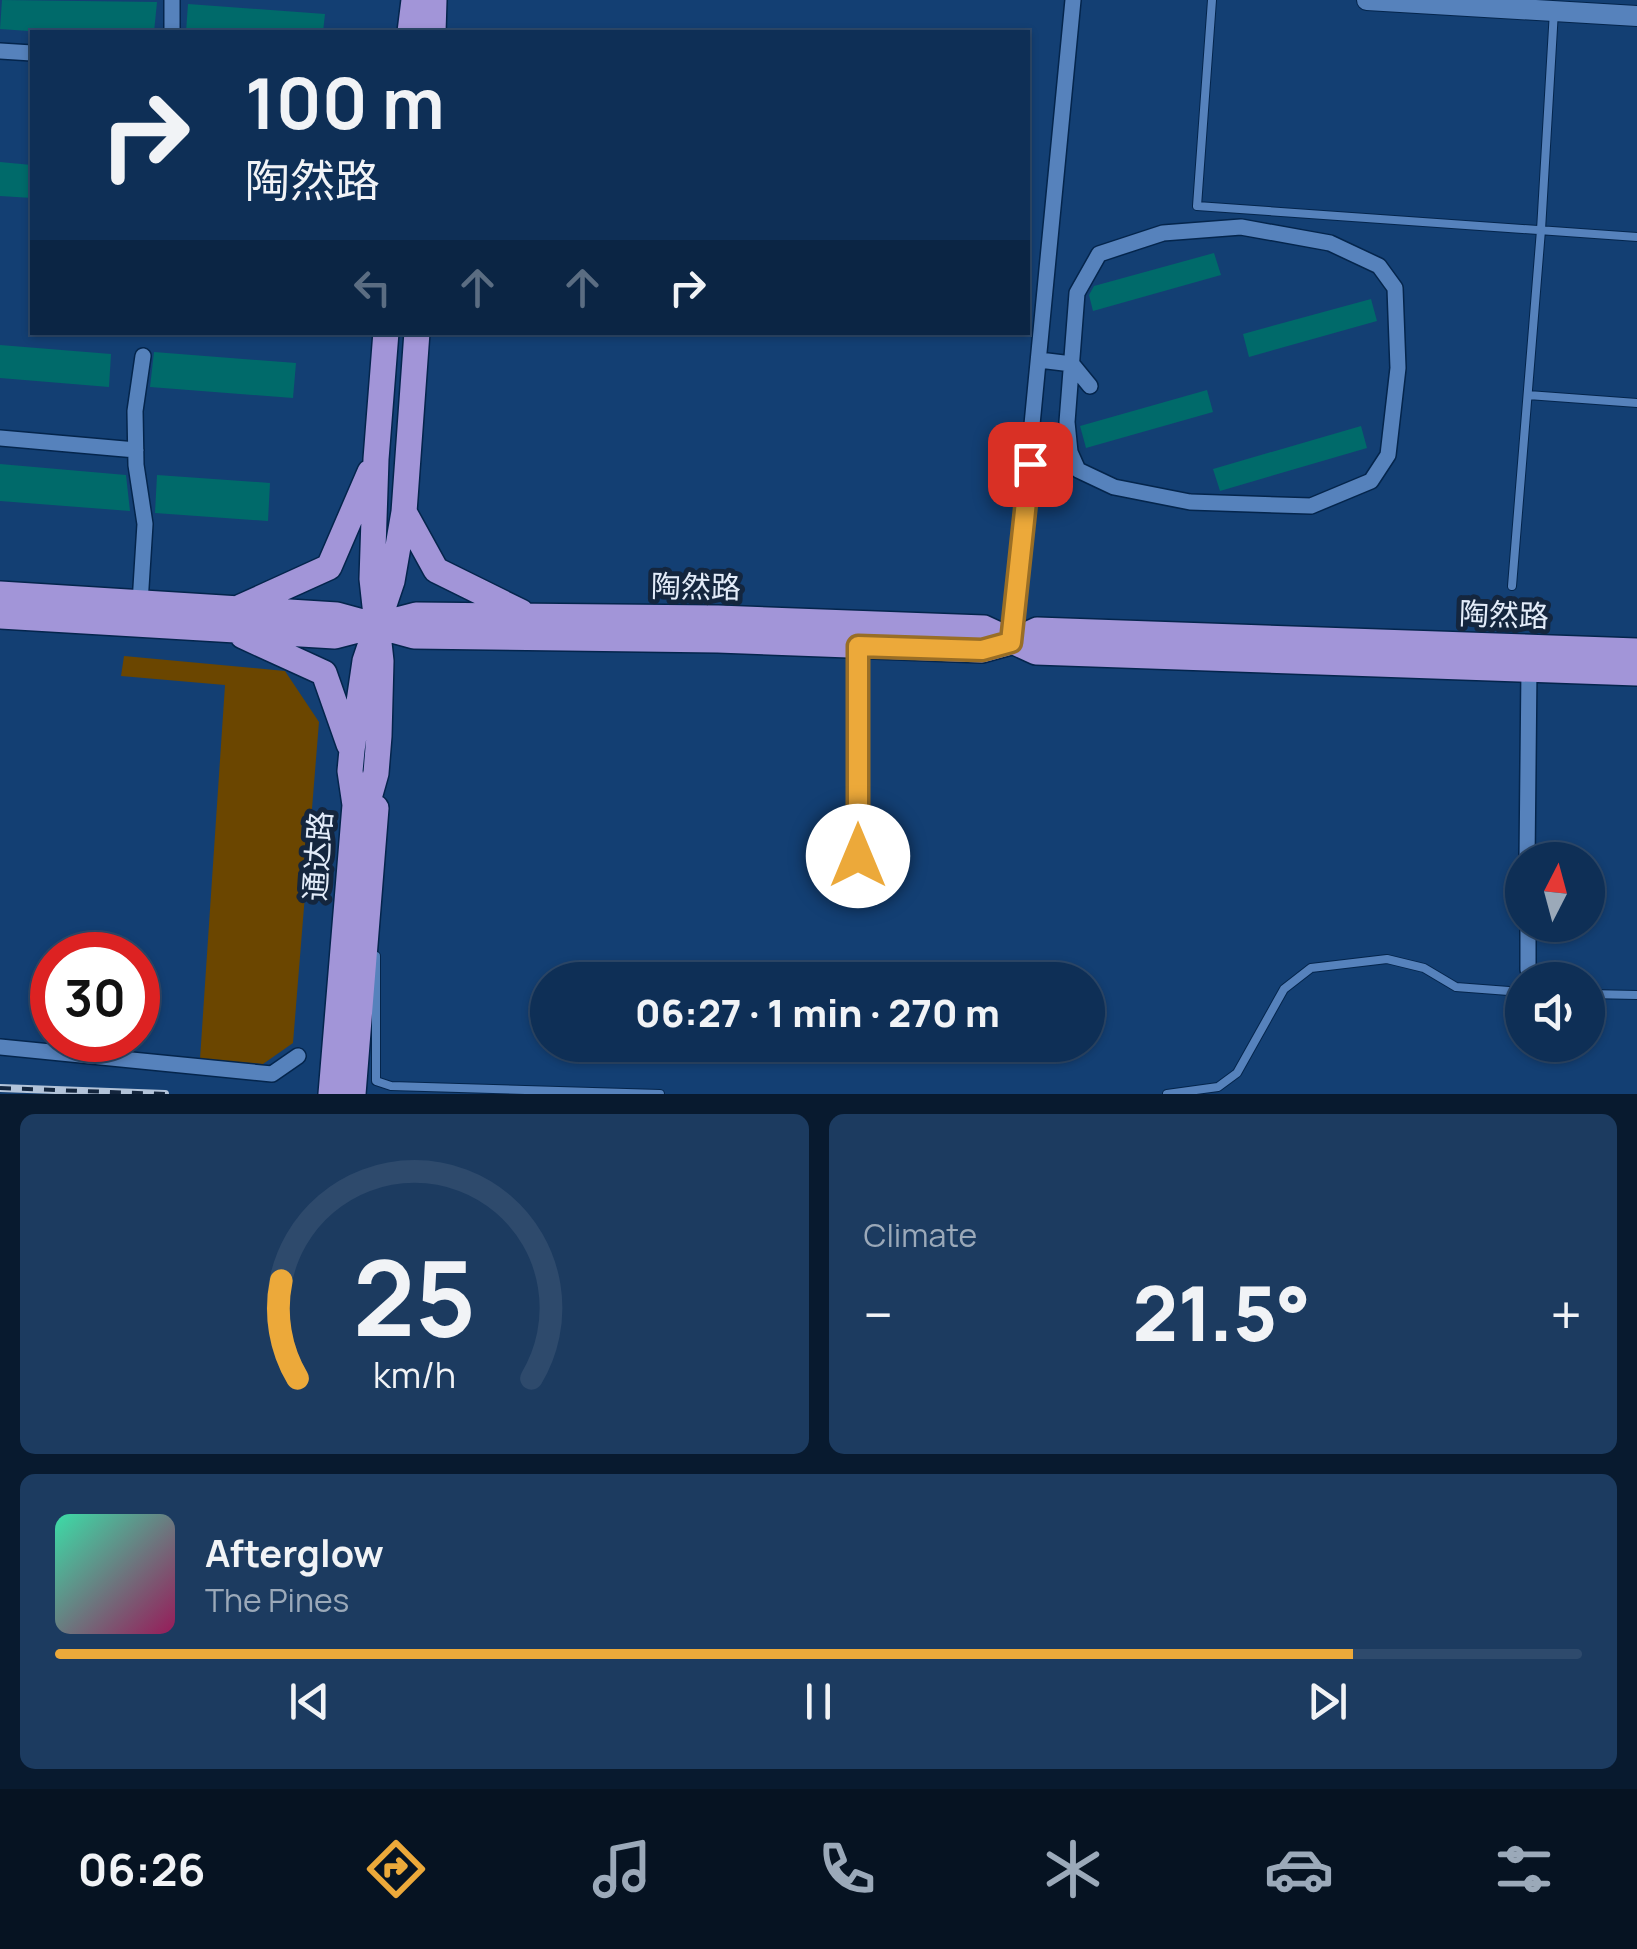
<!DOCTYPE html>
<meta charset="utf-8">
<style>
body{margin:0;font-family:Manrope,"Noto Sans SC",sans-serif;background:#1c3b60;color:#f1f3f6;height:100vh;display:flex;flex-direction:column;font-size:38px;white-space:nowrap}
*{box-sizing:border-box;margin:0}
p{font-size:32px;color:#9ba9b9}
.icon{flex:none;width:55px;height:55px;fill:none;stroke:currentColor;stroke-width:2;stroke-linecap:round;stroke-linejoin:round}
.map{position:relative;height:1094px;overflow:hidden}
.drawer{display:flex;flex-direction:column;gap:20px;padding:20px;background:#081a2f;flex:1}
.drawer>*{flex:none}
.guide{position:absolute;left:30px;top:30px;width:1000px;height:305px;border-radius:0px;box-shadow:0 2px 8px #0004,0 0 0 2px #2e4a6c;background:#0e2f56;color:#f1f3f6;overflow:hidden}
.needle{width:65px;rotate:6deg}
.tools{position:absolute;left:1505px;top:842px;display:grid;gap:20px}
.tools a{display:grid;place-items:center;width:100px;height:100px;border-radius:50%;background:#0e2f56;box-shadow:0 2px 8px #0004,0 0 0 2px #2e4a6c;font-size:50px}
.speed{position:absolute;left:30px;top:932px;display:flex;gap:20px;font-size:50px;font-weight:700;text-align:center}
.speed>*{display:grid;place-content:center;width:130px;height:130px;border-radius:50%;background:#0e2f56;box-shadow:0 2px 8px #0004,0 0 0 2px #2e4a6c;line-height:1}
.speed .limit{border:15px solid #d22;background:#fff;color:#111}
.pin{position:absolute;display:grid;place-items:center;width:85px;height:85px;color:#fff;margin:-42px;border-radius:20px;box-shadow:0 5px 15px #0006}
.me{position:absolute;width:110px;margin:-55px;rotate:0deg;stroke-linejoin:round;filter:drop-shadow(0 0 8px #0008)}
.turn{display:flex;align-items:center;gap:35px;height:210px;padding:0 50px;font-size:45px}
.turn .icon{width:130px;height:130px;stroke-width:2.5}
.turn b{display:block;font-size:70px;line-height:85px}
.lanes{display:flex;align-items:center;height:95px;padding:0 50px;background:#0003;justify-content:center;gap:50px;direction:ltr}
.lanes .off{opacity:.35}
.big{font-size:75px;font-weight:800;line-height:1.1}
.drawer .tile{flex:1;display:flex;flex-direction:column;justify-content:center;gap:15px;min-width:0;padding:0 35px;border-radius:15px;background:#1c3b60}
.drawer .dial{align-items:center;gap:0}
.dial svg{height:260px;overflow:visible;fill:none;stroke:#2e4a6c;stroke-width:7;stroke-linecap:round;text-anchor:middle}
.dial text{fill:#f1f3f6;stroke:none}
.song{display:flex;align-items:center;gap:30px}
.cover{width:120px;height:120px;border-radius:15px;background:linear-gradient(135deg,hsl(160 70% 55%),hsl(330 70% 35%))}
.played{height:10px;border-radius:5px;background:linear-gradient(90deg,#eca93a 85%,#2e4a6c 85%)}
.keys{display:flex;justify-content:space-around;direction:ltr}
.heat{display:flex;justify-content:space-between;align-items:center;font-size:55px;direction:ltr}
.drawer .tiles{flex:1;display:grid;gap:20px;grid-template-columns:1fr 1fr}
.tile:last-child{grid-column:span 2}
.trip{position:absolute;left:530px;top:962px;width:575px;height:100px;border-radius:50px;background:#0e2f56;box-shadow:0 2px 8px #0004,0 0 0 2px #2e4a6c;font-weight:800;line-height:100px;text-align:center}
.dock{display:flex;height:160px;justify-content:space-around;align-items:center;background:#061322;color:#9ba9b9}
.dock .icon{width:70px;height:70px}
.dock .selected{color:#eca93a}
.dock b{font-size:45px;color:#f1f3f6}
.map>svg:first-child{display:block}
.green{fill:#6b4600}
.building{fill:#006a6a}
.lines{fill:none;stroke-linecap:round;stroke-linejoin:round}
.service-casing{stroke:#04254c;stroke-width:10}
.minor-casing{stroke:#04254c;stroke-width:18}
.tertiary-casing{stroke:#04254c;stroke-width:22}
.primary-casing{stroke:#04254c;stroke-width:28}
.service{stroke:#5682bc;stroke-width:8}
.minor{stroke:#5682bc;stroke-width:15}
.tertiary{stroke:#5682bc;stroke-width:20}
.primary{stroke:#a295d8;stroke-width:25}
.rail-casing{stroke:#b2c3d9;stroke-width:8}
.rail{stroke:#14263e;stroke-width:4;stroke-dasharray:11;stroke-linecap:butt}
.route-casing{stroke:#996e26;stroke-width:25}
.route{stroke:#eca93a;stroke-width:18}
.labels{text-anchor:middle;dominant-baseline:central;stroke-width:10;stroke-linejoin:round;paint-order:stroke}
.street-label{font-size:30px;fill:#e3ecf9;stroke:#14263e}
</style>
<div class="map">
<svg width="1637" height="1094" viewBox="0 0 1637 1094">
<rect width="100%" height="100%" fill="#133f73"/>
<path class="green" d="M124 656 285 671 319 722 293 1043 263 1064 200 1059 225 685 121 676Z"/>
<path class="building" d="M2 0 157 2 154 32H43L0 29Z
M188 4 325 14 323 32H186Z
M0 162 32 165V198L0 196Z
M1214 253 1221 275 1093 311 1089 295 1094 286Z
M1371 299 1377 321 1249 357 1243 334Z
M0 345 111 354 109 387 0 378Z
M154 352 296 363 293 398 150 387Z
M1207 390 1213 412 1086 448 1080 426Z
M1361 426 1367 448 1220 491 1213 469Z
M0 464 126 475 130 511 0 501Z
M157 475 270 483 268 521 155 513Z"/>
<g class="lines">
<defs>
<path id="service" d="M1212 0 1197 206 1637 237
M1528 395 1637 403
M1512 586 1541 230 1554 11
M376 956V1081L391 1086 660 1094
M1588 994 1637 995
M1167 1094 1218 1087 1237 1073 1284 989 1311 968 1387 959 1424 968 1456 987 1522 992"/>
<path id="minor" d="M172 32V0
M0 51 32 53
M1241 227 1330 243 1379 266 1395 288 1398 368 1388 455 1371 481 1311 506 1190 502 1114 487 1078 470 1070 452 1067 422 1077 293 1099 254 1163 233Z
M1039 360 1072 364 1090 386
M0 438 136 450
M140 603 145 524 136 465 135 411 143 356
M1011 642 1073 0
M1527 860 1529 669
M858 893V645
M1528 925V970
M0 1047 272 1074 298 1056"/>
<path id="tertiary" d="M1367 0 1637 16"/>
<path id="primary" d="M410 32 414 0
M433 32 434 0
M404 512 436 570 521 612
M0 594 337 615 414 636 718 640 982 650 1011 642 1037 630 1637 651
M241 607 329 567 370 472
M0 616 335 636 416 615 718 618 984 628 1036 652 1637 673
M243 636 324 673 349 744
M365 825 367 805 376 773 379 736 381 661 372 579 376 459 386 332
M331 1094 355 805 350 771 352 750 365 661 392 581 404 512 417 332
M353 1094 376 808"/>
</defs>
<use href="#service" class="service-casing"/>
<use href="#minor" class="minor-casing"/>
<use href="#tertiary" class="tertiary-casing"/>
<use href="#primary" class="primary-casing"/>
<use href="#service" class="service"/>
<use href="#minor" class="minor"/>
<use href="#tertiary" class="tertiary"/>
<use href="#primary" class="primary"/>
<defs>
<path id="rail" d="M0 1088 165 1094"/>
</defs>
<use href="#rail" class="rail-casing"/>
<use href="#rail" class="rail"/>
</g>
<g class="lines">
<defs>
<path id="route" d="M858 856V646L982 650 1011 642 1030 464"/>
</defs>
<use href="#route" class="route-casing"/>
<use href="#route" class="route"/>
</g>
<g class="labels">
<g class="street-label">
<text transform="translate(696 586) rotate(1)">陶然路</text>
<text transform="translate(1504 614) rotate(2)">陶然路</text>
<text transform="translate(317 856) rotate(-86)">通达路</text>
</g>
</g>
</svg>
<div class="tools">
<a><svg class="needle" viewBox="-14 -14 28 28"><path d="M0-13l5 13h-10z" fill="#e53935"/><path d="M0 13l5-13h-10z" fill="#9ba9b9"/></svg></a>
<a><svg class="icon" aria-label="sound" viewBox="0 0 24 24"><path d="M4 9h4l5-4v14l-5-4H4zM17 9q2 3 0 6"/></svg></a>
</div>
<div class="speed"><div class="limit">30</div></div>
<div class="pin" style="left:1030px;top:464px;background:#d93025"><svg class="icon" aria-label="arrive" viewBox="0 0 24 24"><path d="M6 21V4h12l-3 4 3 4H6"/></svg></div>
<svg class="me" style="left:858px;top:856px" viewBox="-20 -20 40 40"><circle r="19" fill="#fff"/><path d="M0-13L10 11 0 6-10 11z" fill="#eca93a"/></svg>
<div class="trip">06:27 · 1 min · 270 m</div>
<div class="guide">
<div class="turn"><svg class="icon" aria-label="right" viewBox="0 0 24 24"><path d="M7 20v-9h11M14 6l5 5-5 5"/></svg><div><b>100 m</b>陶然路</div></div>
<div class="lanes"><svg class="icon off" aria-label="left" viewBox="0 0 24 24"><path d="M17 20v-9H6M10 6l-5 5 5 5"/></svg><svg class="icon off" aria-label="ahead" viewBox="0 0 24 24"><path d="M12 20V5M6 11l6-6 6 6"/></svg><svg class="icon off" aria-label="ahead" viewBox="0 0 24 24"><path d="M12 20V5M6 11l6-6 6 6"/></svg><svg class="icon" aria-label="right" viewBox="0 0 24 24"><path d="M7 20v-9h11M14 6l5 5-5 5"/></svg></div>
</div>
</div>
<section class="drawer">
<div class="tiles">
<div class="tile dial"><svg viewBox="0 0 100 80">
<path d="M14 69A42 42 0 1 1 86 69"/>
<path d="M14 69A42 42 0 0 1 9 39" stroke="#eca93a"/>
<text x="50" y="56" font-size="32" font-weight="700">25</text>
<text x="50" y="72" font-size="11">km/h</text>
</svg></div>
<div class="tile"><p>Climate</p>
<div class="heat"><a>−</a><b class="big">21.5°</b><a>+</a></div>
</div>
<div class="tile">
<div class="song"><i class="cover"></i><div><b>Afterglow</b><p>The Pines</p></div></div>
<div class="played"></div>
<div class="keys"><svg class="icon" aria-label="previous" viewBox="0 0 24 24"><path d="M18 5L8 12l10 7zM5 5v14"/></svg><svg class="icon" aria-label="pause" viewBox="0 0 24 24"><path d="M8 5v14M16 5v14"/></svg><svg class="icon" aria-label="next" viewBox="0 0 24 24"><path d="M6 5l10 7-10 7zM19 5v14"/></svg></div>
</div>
</div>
</section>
<nav class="dock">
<b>06:26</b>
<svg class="icon selected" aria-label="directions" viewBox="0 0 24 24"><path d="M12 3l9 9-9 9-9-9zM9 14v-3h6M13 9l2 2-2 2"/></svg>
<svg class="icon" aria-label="music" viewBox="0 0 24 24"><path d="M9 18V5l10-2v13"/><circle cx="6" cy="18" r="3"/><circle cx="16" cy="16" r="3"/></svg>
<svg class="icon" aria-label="phone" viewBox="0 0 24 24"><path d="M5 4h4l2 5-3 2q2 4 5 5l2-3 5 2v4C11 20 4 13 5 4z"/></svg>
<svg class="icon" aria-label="climate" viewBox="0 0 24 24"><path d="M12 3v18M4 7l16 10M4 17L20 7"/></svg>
<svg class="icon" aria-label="car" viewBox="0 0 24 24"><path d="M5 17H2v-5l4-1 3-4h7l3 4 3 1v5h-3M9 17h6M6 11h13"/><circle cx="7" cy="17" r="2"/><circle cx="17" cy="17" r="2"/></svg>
<svg class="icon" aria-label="filters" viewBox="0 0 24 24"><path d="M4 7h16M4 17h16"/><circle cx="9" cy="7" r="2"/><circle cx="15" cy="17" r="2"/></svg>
</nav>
